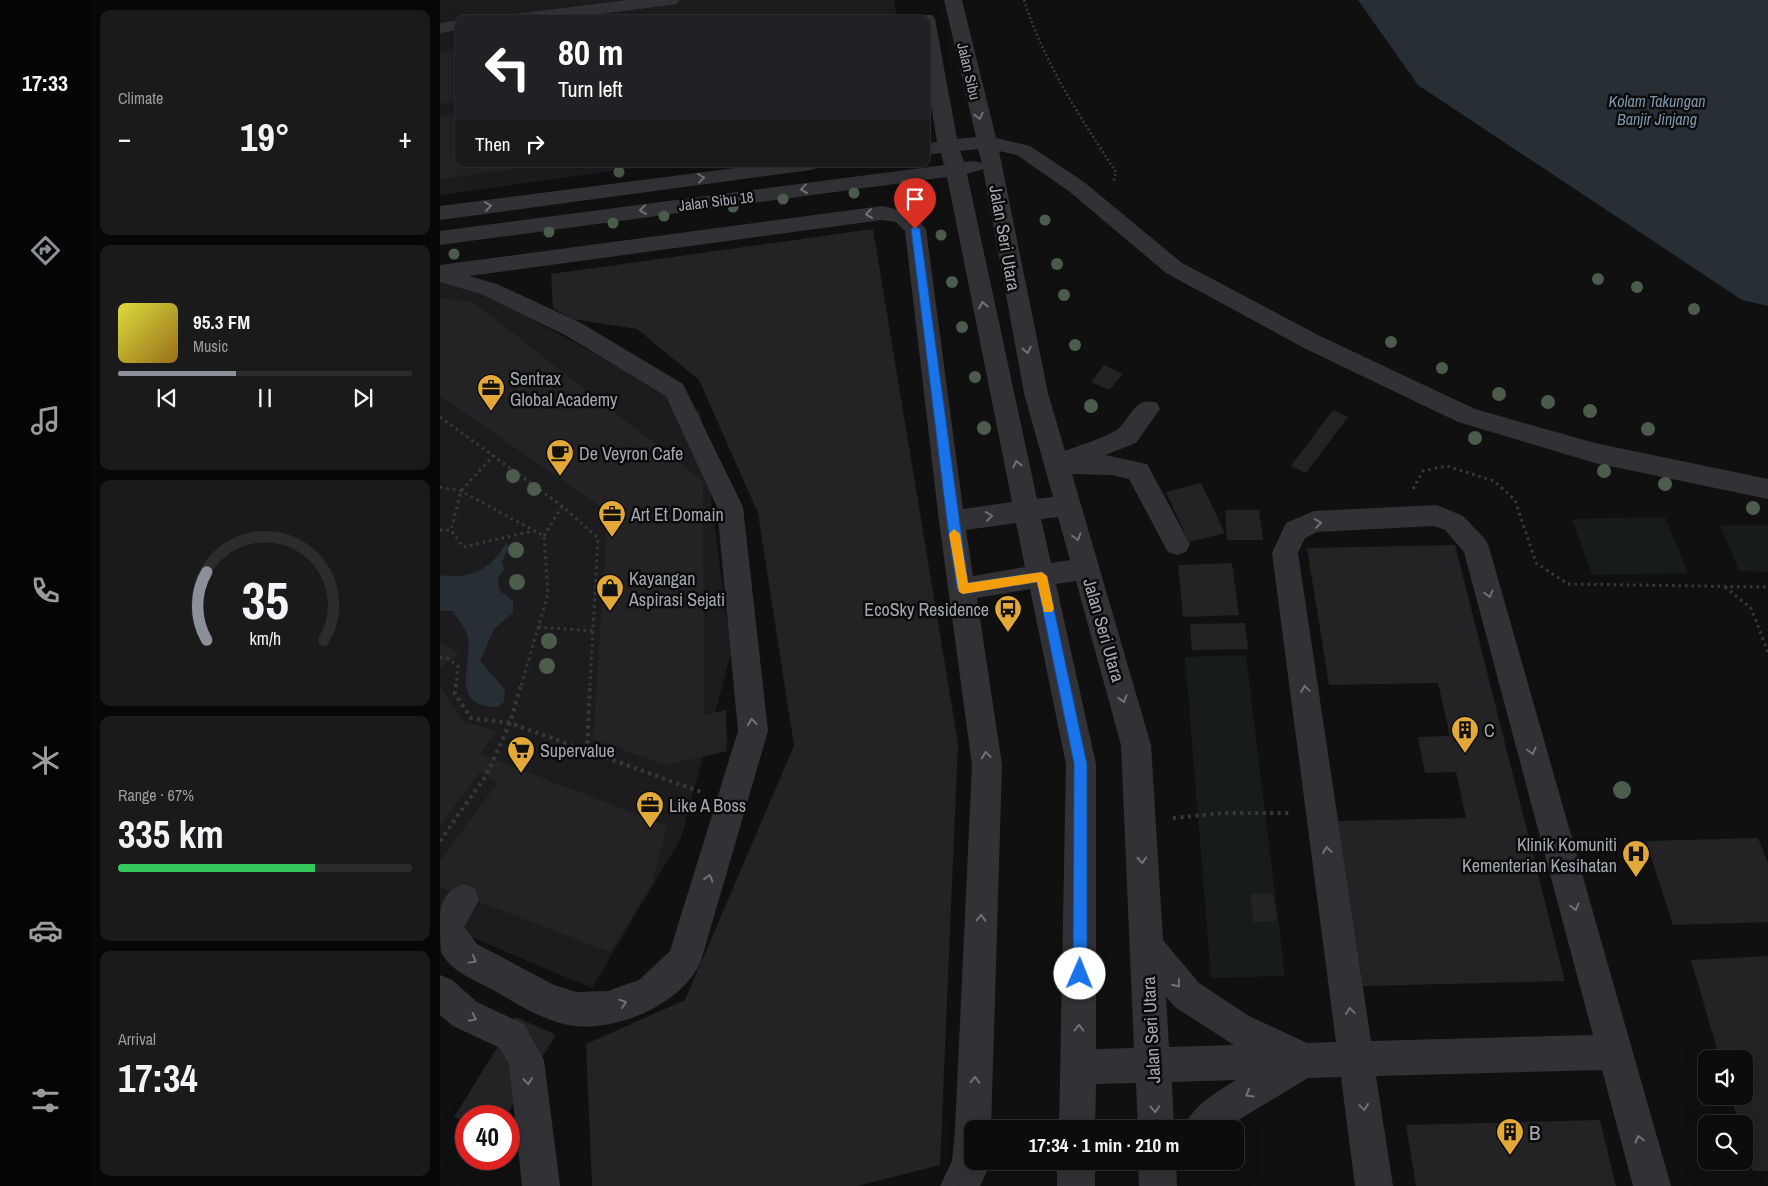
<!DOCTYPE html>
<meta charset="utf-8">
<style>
body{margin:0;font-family:"Archivo Narrow",sans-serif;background:#1a1a1b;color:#f1f3f6;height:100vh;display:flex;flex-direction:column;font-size:19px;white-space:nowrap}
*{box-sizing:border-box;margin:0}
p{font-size:16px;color:#9a9b9d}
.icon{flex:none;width:28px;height:28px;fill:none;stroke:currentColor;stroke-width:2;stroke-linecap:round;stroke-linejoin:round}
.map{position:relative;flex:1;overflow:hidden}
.sheet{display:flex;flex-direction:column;gap:10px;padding:10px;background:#070707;width:350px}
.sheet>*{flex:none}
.hud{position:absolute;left:15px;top:15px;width:475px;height:152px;border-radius:10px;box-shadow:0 5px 20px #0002,0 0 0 1px #2c2c2e;background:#202124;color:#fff;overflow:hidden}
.controls{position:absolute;left:1258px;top:1050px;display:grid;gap:10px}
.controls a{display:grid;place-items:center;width:55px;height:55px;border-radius:10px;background:#0c0c0d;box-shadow:0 5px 20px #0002,0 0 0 1px #2c2c2e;font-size:25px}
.speed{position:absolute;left:15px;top:1105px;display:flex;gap:10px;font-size:25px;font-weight:700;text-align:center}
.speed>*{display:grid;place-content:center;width:65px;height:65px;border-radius:50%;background:#0c0c0d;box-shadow:0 5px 20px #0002,0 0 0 1px #2c2c2e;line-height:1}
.speed .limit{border:8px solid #d22;background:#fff;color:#111}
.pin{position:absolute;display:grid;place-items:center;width:42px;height:42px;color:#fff;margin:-51px -21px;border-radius:50% 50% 50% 0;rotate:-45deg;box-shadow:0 0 5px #0007}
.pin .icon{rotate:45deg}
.me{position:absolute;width:55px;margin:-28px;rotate:1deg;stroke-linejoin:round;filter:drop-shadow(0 0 4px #0008)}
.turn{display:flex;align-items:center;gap:18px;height:105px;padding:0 20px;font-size:22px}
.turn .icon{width:65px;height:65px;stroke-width:2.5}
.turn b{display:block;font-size:35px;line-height:42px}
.then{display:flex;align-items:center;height:48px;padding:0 20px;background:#0003;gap:10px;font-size:19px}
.big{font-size:38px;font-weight:800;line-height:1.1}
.sheet .widget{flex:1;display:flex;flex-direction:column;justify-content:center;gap:8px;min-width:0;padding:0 18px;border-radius:10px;background:#1a1a1b}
.sheet .dial{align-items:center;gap:0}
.dial svg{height:130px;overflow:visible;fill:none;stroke:#2c2c2e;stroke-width:7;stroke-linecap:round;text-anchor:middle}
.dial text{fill:#f1f3f6;stroke:none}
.song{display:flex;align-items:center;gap:15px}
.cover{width:60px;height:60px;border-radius:8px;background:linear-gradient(135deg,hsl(60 70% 55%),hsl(40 70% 35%))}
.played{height:5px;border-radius:2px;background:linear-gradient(90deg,#8c9099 40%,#2c2c2e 40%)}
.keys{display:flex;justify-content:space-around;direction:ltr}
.heat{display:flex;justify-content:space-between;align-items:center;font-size:28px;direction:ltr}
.charge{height:8px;border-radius:4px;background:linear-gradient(90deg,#34c759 67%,#2c2c2e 0)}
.trip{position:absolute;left:524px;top:1120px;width:280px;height:50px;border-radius:10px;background:#0c0c0d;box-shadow:0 5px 20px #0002,0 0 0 1px #2c2c2e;font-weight:800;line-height:50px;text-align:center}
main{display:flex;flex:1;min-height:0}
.tab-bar{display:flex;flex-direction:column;width:90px;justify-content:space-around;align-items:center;background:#050505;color:#9a9b9d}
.tab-bar .icon{width:35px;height:35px}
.tab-bar .active{color:#8c9099}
.tab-bar b{font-size:22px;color:#f1f3f6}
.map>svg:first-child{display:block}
.built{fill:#1c1c1e}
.green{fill:#171c18}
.water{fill:#282f34}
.building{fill:#232325}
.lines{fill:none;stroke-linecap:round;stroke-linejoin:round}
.path-far2{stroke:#38393d;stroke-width:2.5;stroke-dasharray:2 2.5;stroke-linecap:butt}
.path-far1{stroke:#38393d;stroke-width:3;stroke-dasharray:2.5 4;stroke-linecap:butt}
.path{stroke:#38393d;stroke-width:4;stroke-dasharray:3 4.5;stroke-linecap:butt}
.minor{fill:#323236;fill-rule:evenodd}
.tree{fill:#4b5c4c}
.oneway{stroke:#70727a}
.route{fill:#1a73e8;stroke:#114b97}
.slow{fill:#f59e0b}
.labels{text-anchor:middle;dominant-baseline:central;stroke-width:5;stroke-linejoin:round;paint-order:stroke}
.far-street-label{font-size:15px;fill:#a3a7b1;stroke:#0b0b0c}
.far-water-label{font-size:16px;font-style:italic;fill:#7b95aa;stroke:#0b0b0c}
.street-label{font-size:18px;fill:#a3a7b1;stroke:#0b0b0c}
.poi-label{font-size:18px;fill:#a3a7b1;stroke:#0b0b0c;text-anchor:start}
.near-poi-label{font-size:21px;fill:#a3a7b1;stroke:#0b0b0c;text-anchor:start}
</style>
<main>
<nav class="tab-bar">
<b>17:33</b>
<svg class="icon active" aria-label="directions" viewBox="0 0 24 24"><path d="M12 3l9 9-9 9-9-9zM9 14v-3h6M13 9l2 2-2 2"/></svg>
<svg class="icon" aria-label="music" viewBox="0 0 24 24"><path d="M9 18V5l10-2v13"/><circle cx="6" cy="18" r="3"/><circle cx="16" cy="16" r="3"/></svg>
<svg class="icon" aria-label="phone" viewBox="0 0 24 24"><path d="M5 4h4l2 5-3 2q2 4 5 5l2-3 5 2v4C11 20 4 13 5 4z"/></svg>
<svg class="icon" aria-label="climate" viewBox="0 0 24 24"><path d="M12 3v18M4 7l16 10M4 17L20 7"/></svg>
<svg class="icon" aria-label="car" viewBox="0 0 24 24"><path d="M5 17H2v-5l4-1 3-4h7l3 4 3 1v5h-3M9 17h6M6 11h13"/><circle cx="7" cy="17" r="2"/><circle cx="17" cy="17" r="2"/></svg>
<svg class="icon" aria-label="filters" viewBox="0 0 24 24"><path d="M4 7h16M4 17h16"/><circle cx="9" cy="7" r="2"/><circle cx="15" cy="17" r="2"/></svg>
</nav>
<section class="sheet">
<div class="widget"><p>Climate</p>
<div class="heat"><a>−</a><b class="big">19°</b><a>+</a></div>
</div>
<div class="widget">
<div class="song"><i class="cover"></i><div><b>95.3 FM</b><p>Music</p></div></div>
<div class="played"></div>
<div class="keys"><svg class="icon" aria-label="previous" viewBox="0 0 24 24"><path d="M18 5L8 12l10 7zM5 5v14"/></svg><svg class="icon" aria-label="pause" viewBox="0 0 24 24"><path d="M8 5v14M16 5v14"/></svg><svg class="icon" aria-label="next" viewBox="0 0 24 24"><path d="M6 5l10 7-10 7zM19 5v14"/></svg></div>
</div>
<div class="widget dial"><svg viewBox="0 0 100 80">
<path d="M14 69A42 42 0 1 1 86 69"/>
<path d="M14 69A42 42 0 0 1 14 27" stroke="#8c9099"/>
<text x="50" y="56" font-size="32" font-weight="700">35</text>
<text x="50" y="72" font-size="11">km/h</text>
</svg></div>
<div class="widget"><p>Range · 67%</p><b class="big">335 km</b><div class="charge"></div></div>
<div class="widget"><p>Arrival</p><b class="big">17:34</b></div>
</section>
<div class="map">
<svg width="1328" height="1186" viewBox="0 0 1328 1186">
<rect width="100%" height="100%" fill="#101011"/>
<path class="built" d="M0 0H454L457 19H19V164H222L0 195Z
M0 269 260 411 291 653 241 838 152 988 0 924Z"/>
<path class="green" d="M1225 517 1248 573 1152 575 1132 519Z
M1280 525H1328V572L1299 571Z
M806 655 845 976 771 978 745 657Z"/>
<path class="water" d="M918 0H1328V306L1302 300 978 85Z
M66 543 69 547 62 561 64 569 58 578 59 590 73 601V613L54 629 40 661 65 690 64 702 58 707C9 706 32 670 28 638 27 630 17 619 13 611H0V575C30 580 52 569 66 543Z"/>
<path class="building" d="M343 14 344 19H322L321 18Z
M19 50V101L0 104V52Z
M19 114V164L107 165 0 179V116Z
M433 229 518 743 500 1165 417 1186H152L146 1044 245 1000 354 746 318 513 259 380 197 329 132 319 113 308 111 274Z
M0 298 33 302 263 481 264 715 286 710 287 751 226 765 153 739 168 512 0 396Z
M664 365 683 374 669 390 651 382Z
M893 410 908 417 866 473 851 466Z
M761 483 785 533 749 542 726 492Z
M785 510H819L823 540H787Z
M1015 545 1125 981 923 986 898 821 1026 818 1016 772 985 773 978 737 1010 736 998 683 889 685 867 548Z
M792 563 799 615 743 617 738 565Z
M805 623 808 649 752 650 750 624Z
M0 643 20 653 0 668Z
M0 686 22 721 57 731 40 754 227 826 212 884 170 952 0 887V861L58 782 40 772 0 825Z
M1318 838 1328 863V922L1233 925 1206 841Z
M810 894H833L837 921 813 922Z
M1328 956V1171H1313L1304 1141V1124H1299L1291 1096H1304V1059H1280L1251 960Z
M76 1017 116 1035 66 1116H26V1122L14 1117Z
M1160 1120 1176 1186H976L966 1125Z"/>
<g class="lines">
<path class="path-far2" d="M584 0C604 63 640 117 676 172L673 183"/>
<path class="path-far1" d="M0 417 122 506 158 538 150 686
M54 455 21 491 11 530 23 547 93 531
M0 487 21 491 104 536 108 594 81 686
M973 489 983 471 1007 466 1054 481 1075 500 1096 563 1128 584 1328 587
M0 530H11
M104 536 122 506
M1285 587 1311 608 1328 652
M98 627 153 631
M0 658H7L18 666 16 686"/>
<path class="path" d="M16 684 15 694 31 718 70 723 261 792
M147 751 150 684
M733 818 782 813H849
M0 841 47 774 70 723 81 684"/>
<path class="minor" d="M188 0H240L237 4 231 5 120 19H65L68 15 74 14Z
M504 0H522L556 138 590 146 644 182 742 263 880 336 1035 409 1155 443 1328 479V499L1155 463 1018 422 864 348 726 273 630 192 577 155 559 151 608 393 625 451C637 446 671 436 679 428 692 416 695 396 717 403L720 409 696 443 665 455 707 464 750 544 746 552 737 555 728 552 689 479 672 475 632 474 711 745 723 940 759 983 809 1016 867 1043 896 1042 832 553 846 523 874 511 997 505 1023 516 1045 539 1049 547 1231 1186H1193L1162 1070 936 1076 953 1186H915L901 1077 868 1078 800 1119 789 1129H743C752 1106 775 1093 796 1080L732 1082 734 1129H698L696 1083 656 1084 655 1129H619L626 764 590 589 537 598 562 765 551 1129H532V1161H550V1165L540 1186H500L512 1161 515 1130 532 765 499 521 465 231 456 222 442 220 29 276 57 284 141 323 243 384 303 507 328 731 261 961C244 1002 180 1031 136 1026 106 1023 78 1004 53 990 35 980 11 972 1 952 0 944 0 927 0 918 0 901 7 890 23 884L35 888 39 900 24 927 37 944 114 985 136 992 168 991 199 980 230 951 298 731 277 507 226 396 125 335 41 294 0 282V265L442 206 470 212 486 229 523 509 572 502 507 177 0 245V231L504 165 501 153 486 155V143L497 142 486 74V19H477L480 15H492L495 19 517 139 536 137ZM538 149 542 163 534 161 524 162 520 151ZM543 169 584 393 613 497 597 499 527 174ZM618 517 630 560 611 563 601 519ZM576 523 585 567 533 576 526 530ZM994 526 1005 530 1024 552 1153 1035 931 1041 858 553 865 538 877 532ZM636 581 681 745 694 1048 656 1049V764L616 584ZM726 997 735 1007 794 1045 729 1047Z
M19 20V30L0 33V23Z
M326 164H381L378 168 371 170 0 220V206Z
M0 975 12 980 37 1002 84 1024 104 1060 120 1186H82L69 1064 60 1048 13 1026 0 1015Z
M617 1161H655V1186H617Z
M698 1161H736L737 1186H699Z"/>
</g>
<g class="tree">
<circle cx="179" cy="172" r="5.5"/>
<circle cx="465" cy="185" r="5.5"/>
<circle cx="414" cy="193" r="5.5"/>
<circle cx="343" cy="199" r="5.5"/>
<circle cx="490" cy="200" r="5.5"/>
<circle cx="293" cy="207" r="5.5"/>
<circle cx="224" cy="216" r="5.5"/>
<circle cx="605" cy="220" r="5.5"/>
<circle cx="173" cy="223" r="5.5"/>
<circle cx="109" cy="232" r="5.5"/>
<circle cx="501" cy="235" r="5.5"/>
<circle cx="14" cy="254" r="5.5"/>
<circle cx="617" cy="264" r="6"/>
<circle cx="1158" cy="279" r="6"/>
<circle cx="512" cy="282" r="6"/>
<circle cx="1197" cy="287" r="6"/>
<circle cx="624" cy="295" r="6"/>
<circle cx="1254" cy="309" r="6"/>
<circle cx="522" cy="327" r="6"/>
<circle cx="951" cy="342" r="6"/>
<circle cx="635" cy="345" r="6"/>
<circle cx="1002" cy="368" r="6"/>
<circle cx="535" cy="377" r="6"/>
<circle cx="1059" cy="394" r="7"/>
<circle cx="1108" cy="402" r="7"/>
<circle cx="651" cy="406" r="7"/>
<circle cx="1150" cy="411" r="7"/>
<circle cx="544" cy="428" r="7"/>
<circle cx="1208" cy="429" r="7"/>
<circle cx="1035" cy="438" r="7"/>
<circle cx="1164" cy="471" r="7"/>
<circle cx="73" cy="476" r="7"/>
<circle cx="1225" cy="484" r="7"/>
<circle cx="94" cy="489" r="7"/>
<circle cx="1313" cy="508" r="7"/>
<circle cx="76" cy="550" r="8"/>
<circle cx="77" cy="582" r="8"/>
<circle cx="109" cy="641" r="8"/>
<circle cx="107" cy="666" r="8"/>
<circle cx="1182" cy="790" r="9"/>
</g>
<defs><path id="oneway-chevron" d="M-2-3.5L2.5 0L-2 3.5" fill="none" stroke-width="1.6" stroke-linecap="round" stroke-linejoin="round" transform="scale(1.25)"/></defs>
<g class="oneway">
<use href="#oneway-chevron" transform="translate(539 116) rotate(77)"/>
<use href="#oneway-chevron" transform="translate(261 178) rotate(-7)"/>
<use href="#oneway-chevron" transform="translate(364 189) rotate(173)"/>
<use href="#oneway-chevron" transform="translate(48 206) rotate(-8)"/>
<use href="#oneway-chevron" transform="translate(203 210) rotate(173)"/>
<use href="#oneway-chevron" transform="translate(429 214) rotate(172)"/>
<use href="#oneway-chevron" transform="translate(543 305) rotate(-101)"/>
<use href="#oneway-chevron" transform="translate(587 350) rotate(78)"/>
<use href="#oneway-chevron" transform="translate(577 464) rotate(-102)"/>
<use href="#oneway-chevron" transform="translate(549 516) rotate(-8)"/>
<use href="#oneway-chevron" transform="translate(878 523) rotate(-9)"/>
<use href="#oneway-chevron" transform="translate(637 537) rotate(74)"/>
<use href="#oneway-chevron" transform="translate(1049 594) rotate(75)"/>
<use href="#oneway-chevron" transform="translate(865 689) rotate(-98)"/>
<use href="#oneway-chevron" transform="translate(683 699) rotate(74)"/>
<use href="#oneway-chevron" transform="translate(312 722) rotate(-96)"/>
<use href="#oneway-chevron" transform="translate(1092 751) rotate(75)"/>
<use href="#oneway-chevron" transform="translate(546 755) rotate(-98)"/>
<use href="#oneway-chevron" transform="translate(887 850) rotate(-98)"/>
<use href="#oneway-chevron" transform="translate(702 860) rotate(87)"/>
<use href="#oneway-chevron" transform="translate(269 878) rotate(-73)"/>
<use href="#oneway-chevron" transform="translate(1135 907) rotate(75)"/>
<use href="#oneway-chevron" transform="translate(541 918) rotate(-88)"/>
<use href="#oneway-chevron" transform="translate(33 960) rotate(29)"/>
<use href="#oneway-chevron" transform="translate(737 984) rotate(51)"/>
<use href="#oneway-chevron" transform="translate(183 1003) rotate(-19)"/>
<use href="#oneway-chevron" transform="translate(910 1011) rotate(-98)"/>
<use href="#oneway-chevron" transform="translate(33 1018) rotate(26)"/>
<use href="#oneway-chevron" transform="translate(639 1028) rotate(-89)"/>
<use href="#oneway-chevron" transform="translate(535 1080) rotate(-88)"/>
<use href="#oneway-chevron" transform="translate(88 1081) rotate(83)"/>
<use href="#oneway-chevron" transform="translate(809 1094) rotate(150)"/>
<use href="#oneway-chevron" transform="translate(924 1107) rotate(82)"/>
<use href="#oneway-chevron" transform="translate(715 1109) rotate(88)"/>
<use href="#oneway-chevron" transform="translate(1199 1139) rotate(-105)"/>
</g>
<path class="route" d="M475 226 480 229 528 583 602 572 607 576 647 764V974L645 979 640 981 635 979 633 974 634 764 597 582 523 594 517 589 507 521 471 229Z"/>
<path class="slow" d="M514 529 520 534 528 583 602 572 607 576 614 609 612 612H604L597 582 523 594 519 592 509 534Z"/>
<defs>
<symbol id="office-pin" viewBox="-11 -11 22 30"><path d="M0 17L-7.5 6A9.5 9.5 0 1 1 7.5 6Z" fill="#e2a838" stroke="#0b0b0c"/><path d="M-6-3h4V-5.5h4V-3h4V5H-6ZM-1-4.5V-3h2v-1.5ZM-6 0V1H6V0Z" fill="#111"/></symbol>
<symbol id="cafe-pin" viewBox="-11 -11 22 30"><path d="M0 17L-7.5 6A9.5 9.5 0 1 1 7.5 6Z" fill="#e2a838" stroke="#0b0b0c"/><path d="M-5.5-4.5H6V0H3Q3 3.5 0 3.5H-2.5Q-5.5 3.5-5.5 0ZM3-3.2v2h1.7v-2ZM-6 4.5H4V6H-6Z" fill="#111"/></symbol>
<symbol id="shop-pin" viewBox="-11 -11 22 30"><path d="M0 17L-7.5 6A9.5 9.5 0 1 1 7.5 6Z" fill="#e2a838" stroke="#0b0b0c"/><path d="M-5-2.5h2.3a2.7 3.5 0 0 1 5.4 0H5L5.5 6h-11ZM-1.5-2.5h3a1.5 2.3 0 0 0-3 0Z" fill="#111"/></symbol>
<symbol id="bus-pin" viewBox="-11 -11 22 30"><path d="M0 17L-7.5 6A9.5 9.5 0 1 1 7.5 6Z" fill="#e2a838" stroke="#0b0b0c"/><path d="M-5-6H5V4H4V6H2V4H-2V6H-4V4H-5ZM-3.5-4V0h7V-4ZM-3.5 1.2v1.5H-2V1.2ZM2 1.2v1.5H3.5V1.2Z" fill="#111"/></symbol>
<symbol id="building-pin" viewBox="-11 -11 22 30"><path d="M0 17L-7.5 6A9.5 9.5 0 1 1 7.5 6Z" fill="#e2a838" stroke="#0b0b0c"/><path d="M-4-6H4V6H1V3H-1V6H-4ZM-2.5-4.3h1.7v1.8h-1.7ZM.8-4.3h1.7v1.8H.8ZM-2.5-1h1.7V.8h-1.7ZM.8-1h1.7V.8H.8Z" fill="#111"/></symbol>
<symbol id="supermarket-pin" viewBox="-11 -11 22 30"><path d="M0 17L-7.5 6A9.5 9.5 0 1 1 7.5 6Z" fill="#e2a838" stroke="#0b0b0c"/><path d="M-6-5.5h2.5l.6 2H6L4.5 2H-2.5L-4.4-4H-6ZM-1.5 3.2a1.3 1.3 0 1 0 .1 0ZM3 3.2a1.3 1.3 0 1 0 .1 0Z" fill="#111"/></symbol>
<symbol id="hospital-pin" viewBox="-11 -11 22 30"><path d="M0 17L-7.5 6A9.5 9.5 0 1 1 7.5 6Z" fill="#e2a838" stroke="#0b0b0c"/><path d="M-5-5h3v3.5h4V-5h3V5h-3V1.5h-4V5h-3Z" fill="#111"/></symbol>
</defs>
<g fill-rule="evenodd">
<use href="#office-pin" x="35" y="372" width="32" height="43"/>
<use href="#cafe-pin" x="104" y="437" width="32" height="43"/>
<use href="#office-pin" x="156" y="498" width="32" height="43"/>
<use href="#shop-pin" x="154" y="572" width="32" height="43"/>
<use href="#bus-pin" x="552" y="593" width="32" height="43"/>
<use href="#building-pin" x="1009" y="714" width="32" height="43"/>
<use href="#supermarket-pin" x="65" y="734" width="32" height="43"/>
<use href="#office-pin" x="194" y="789" width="32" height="43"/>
<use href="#hospital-pin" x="1180" y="838" width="32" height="43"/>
<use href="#building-pin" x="1054" y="1116" width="32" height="43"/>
</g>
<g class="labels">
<g class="far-street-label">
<text transform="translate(529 71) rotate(77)">Jalan Sibu</text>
<text transform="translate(276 201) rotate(-7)">Jalan Sibu 18</text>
</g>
<g class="far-water-label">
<text x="1217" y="101">Kolam Takungan<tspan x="1217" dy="18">Banjir Jinjang</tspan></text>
</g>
<g class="street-label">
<text transform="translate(565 238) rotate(80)">Jalan Seri Utara</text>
<text transform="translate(664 630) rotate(74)">Jalan Seri Utara</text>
<text transform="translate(711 1030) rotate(-93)">Jalan Seri Utara</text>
</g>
<g class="poi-label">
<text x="70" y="378">Sentrax<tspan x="70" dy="21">Global Academy</tspan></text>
<text x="139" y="453">De Veyron Cafe</text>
<text x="191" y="514">Art Et Domain</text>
<text x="189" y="578">Kayangan<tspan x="189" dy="21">Aspirasi Sejati</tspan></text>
<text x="549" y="609" text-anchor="end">EcoSky Residence</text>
<text x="1044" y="730">C</text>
<text x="100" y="750">Supervalue</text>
<text x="229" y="805">Like A Boss</text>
<text x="1177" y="844" text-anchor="end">Klinik Komuniti<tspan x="1177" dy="21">Kementerian Kesihatan</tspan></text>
</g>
<g class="near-poi-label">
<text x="1089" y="1132">B</text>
</g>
</g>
</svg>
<div class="controls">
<a><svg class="icon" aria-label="sound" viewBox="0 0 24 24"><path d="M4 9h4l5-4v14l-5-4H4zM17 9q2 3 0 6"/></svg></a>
<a><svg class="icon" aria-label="search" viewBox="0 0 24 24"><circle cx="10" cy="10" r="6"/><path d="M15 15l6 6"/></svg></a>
</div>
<div class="speed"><div class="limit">40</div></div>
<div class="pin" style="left:475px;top:229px;background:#d93025"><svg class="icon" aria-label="arrive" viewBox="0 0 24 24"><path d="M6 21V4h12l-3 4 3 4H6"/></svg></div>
<svg class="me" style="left:640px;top:974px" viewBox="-20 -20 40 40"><circle r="19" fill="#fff"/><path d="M0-13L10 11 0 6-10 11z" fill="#1a73e8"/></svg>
<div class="trip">17:34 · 1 min · 210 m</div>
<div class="hud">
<div class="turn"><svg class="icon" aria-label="left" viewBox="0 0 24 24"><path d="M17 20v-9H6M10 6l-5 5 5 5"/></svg><div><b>80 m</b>Turn left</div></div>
<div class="then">Then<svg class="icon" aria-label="right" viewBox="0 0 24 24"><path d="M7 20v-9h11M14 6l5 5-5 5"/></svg></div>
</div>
</div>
</main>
